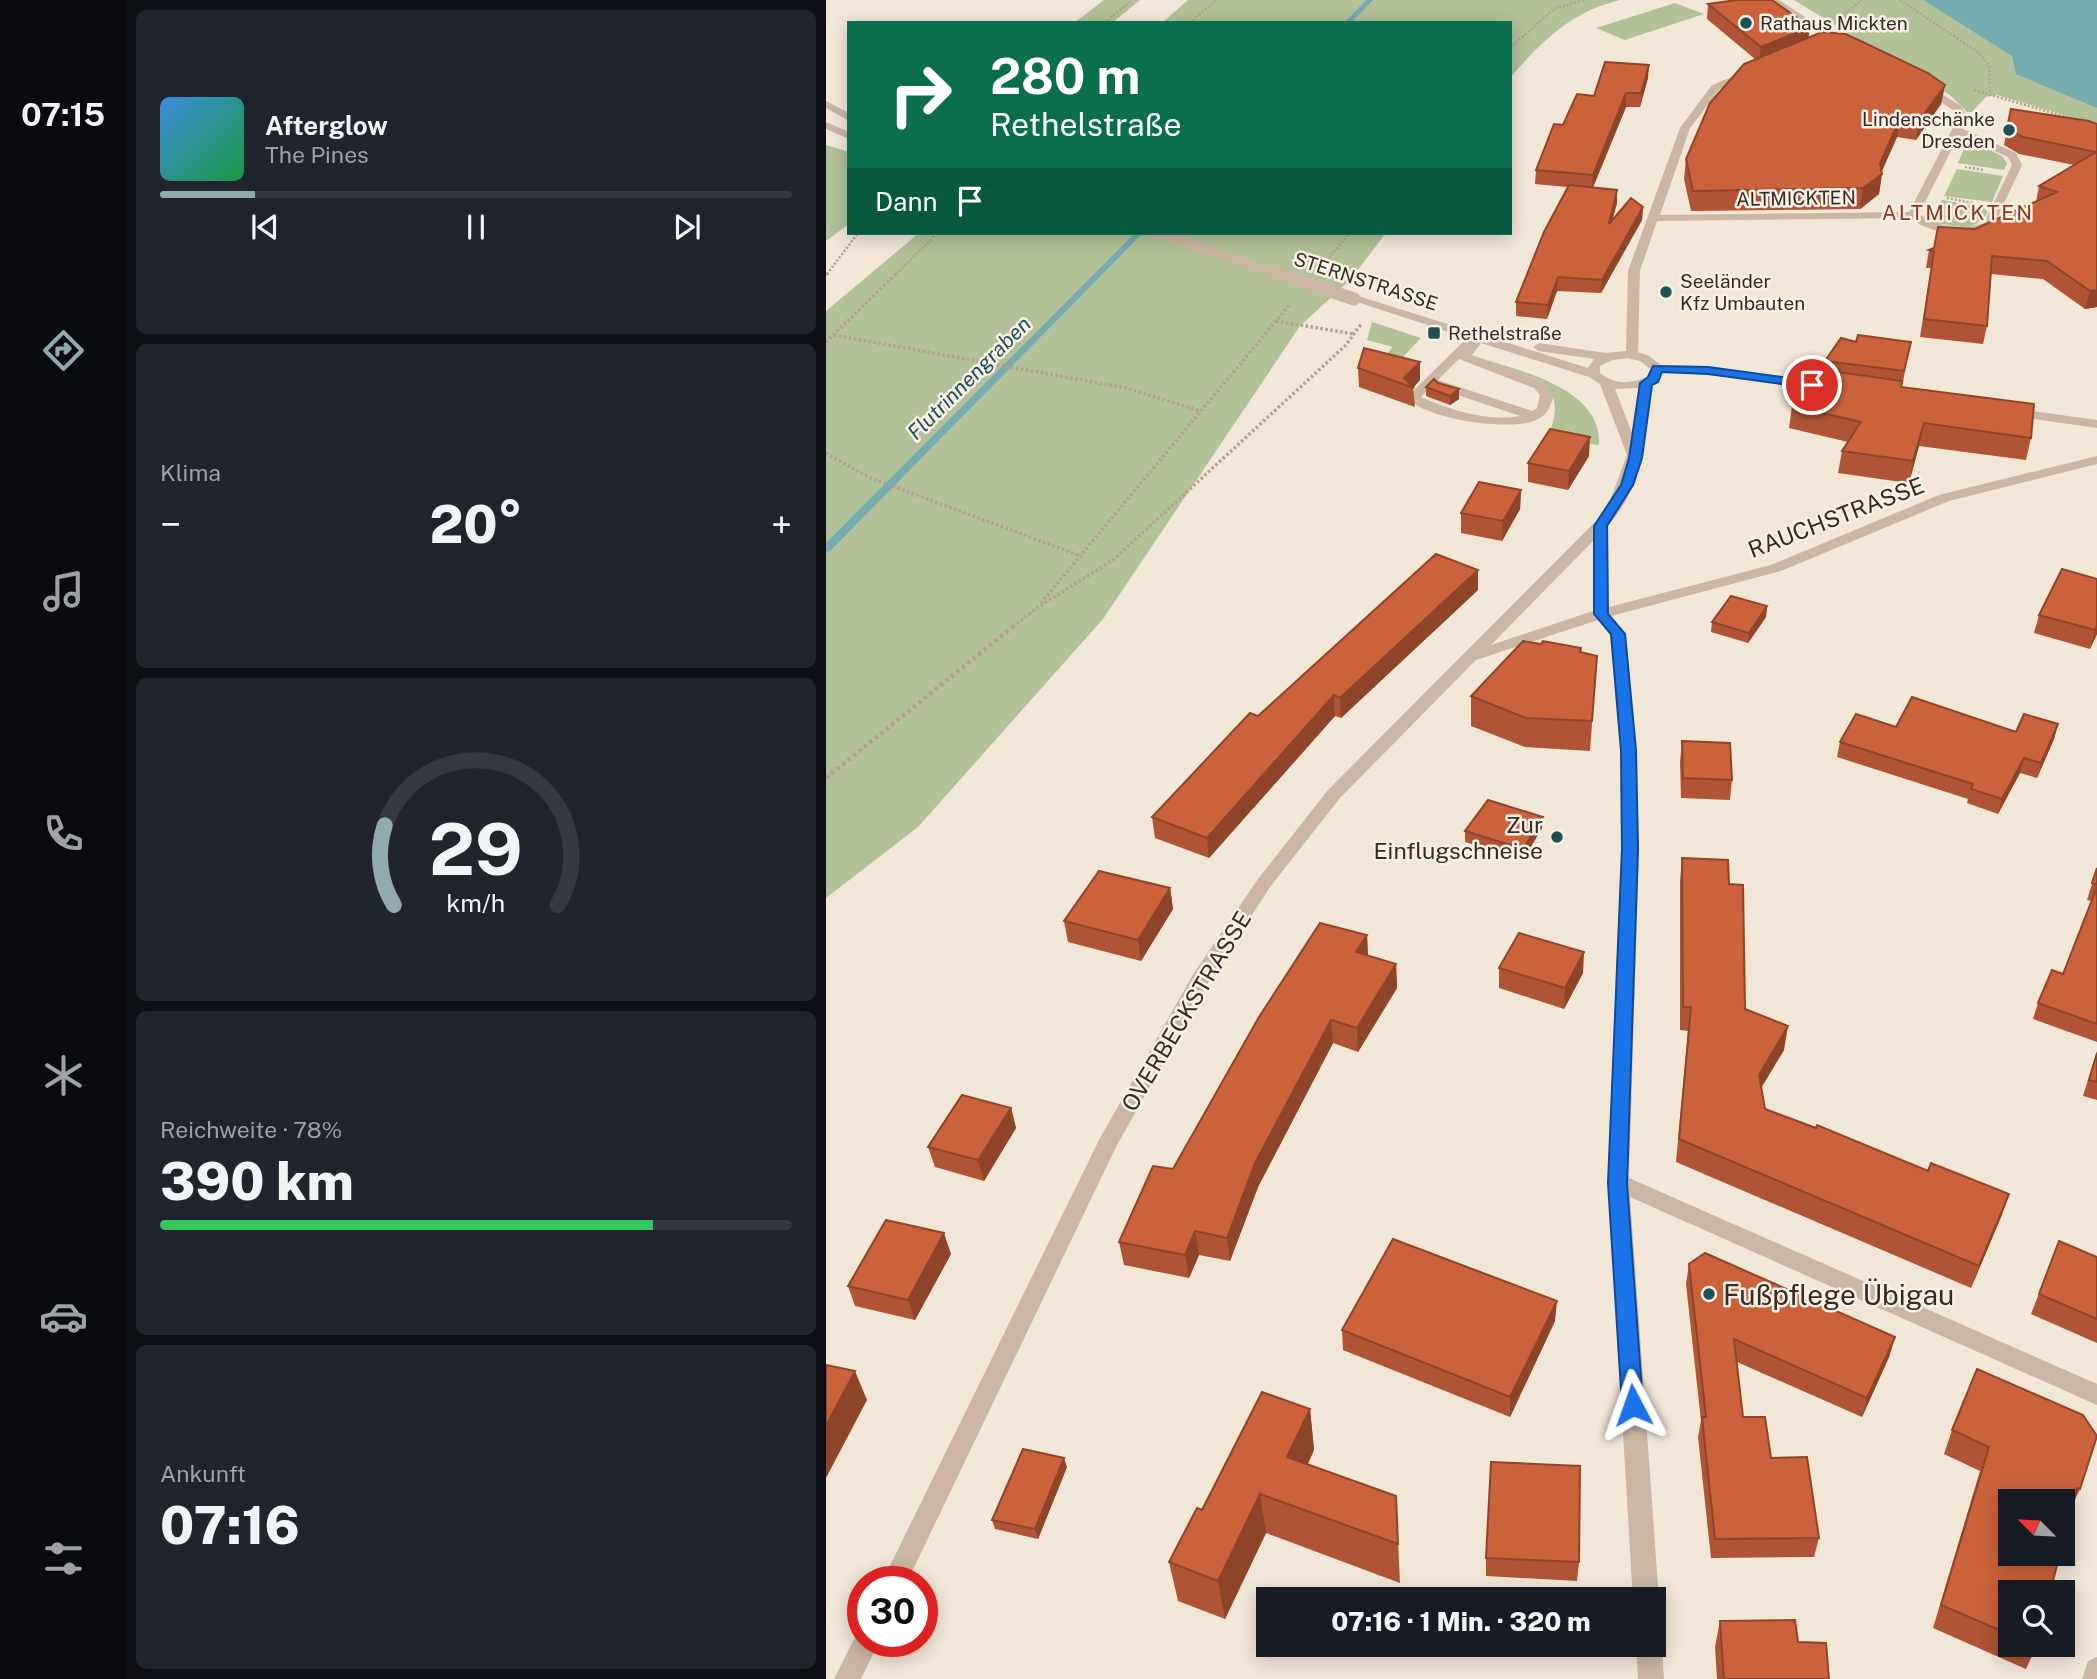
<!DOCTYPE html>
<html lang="de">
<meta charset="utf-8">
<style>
body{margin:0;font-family:"Public Sans",sans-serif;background:#20242c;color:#f1f3f6;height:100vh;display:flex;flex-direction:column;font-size:26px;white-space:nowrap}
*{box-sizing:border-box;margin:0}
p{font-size:23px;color:#9ea1a6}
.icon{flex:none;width:38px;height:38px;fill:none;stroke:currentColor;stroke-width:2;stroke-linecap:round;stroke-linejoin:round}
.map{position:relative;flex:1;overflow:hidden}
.details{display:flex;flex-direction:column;gap:10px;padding:10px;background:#0d0f14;width:700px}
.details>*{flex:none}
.top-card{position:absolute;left:21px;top:21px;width:665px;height:214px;border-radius:0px;box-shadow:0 4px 18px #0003;background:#0b6e4f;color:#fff;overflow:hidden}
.needle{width:46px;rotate:294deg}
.fabs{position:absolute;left:1172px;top:1489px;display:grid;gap:14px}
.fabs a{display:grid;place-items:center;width:77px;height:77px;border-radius:0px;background:#171b24;box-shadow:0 4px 18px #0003;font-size:35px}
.speed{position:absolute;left:21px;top:1566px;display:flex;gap:14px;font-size:35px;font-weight:700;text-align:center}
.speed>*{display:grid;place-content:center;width:91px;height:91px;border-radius:50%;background:#171b24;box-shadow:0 4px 18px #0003;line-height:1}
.speed .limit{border:10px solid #d22;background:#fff;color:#111}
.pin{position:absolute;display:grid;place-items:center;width:60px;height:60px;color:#fff;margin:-30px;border:4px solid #fff;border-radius:50%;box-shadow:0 2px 7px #0007}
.me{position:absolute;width:77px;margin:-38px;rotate:356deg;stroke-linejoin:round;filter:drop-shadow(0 0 5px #0008)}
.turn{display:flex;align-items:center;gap:24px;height:147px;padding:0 28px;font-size:32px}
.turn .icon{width:91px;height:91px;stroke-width:2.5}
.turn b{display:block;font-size:49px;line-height:60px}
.then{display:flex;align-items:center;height:66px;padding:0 28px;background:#0003;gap:14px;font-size:26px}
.big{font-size:52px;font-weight:800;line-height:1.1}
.details .widget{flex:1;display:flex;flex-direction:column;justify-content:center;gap:10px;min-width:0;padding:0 24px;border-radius:10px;background:#20242c}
.details .dial{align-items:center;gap:0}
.dial svg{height:182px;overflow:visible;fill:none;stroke:#363941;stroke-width:7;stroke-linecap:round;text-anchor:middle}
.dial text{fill:#f1f3f6;stroke:none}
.song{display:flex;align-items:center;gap:21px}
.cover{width:84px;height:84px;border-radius:10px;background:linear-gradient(135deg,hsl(210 70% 55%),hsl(140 70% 35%))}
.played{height:7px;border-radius:4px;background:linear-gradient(90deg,#90abaf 15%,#363941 15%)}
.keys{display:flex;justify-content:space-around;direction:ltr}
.heat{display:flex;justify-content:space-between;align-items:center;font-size:38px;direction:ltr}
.charge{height:10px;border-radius:5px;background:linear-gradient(90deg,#34c759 78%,#363941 0)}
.trip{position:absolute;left:430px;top:1587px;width:410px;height:70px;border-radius:0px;background:#171b24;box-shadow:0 4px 18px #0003;font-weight:800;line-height:70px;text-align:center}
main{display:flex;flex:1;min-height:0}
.tab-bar{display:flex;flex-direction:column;width:126px;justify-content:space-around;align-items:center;background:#090b0e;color:#9ea1a6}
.tab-bar .icon{width:49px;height:49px}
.tab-bar .selected{color:#90abaf}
.tab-bar b{font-size:32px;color:#f1f3f6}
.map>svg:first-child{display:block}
.green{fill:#b2c197}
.water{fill:#75acb0}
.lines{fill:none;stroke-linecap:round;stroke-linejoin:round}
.stream{fill:#75acb0;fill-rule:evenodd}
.path-far2{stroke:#b6a08d;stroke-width:2.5;stroke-dasharray:2 2;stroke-linecap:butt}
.path-far1{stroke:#b6a08d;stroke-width:3.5;stroke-dasharray:2.5 2.5;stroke-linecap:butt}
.path{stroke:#b6a08d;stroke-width:4.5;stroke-dasharray:3.5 3.5;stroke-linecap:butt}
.minor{fill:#cab6a3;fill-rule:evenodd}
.minor-bridge-far1{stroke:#cab6a3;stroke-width:10}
.minor-bridge{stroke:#cab6a3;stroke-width:13}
.wall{fill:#af5434}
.shaded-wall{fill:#8e452a}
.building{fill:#cb623c;stroke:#8e452a;stroke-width:2}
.route{fill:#1a73e8;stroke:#114b97;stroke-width:2}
.poi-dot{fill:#1a5258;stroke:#faf0e4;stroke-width:2.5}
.labels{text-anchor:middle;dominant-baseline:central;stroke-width:5;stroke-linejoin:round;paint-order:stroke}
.far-poi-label{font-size:19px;fill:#352b25;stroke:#faf0e4;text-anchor:start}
.far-street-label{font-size:19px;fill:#352b25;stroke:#faf0e4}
.far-neighbourhood-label{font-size:21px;letter-spacing:2px;fill:#87371b;stroke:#faf0e4}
.far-water-label{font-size:21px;font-style:italic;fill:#1a5258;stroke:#faf0e4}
.street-label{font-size:23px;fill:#352b25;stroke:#faf0e4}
.poi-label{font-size:23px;fill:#352b25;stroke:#faf0e4;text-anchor:end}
.near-poi-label{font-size:28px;fill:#352b25;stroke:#faf0e4;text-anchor:start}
</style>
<main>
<nav class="tab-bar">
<b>07:15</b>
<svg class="icon selected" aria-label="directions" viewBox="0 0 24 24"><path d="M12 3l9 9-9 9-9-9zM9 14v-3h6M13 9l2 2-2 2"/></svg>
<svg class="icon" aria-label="music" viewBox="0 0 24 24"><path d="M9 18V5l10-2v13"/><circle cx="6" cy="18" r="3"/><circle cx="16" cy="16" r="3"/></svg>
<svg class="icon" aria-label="phone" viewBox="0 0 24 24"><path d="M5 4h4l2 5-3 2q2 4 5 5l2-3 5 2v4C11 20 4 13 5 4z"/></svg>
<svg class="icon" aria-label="climate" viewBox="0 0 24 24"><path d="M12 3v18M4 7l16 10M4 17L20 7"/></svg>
<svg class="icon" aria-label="car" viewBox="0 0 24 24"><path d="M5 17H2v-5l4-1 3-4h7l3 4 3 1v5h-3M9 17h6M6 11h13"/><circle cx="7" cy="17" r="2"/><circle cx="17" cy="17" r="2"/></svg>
<svg class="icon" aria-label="filters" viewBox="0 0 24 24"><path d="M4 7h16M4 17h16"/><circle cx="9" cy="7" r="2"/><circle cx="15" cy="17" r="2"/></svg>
</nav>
<section class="details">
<div class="widget">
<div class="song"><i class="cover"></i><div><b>Afterglow</b><p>The Pines</p></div></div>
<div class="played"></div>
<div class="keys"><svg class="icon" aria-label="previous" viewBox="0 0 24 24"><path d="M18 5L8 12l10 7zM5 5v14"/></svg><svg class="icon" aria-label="pause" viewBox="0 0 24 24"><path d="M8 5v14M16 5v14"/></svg><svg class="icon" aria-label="next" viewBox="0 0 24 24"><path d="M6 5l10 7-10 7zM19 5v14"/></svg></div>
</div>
<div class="widget"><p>Klima</p>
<div class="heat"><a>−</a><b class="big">20°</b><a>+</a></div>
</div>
<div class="widget dial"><svg viewBox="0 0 100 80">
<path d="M14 69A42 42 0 1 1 86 69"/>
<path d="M14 69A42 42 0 0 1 10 34" stroke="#90abaf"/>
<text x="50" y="56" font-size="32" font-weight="700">29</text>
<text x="50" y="72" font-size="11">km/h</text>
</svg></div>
<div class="widget"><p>Reichweite · 78%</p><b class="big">390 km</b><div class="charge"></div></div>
<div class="widget"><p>Ankunft</p><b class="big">07:16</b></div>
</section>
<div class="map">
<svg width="1271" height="1679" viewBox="0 0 1271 1679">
<rect width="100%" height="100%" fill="#f2e6d7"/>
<path class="green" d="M278 0H314L286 23H248Z
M362 0H794C746 11 715 42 684 78V23H336Z
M968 0H1097L1271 108V125L1171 95 1160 97 1146 112H1141L1124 95Z
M849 3 878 14 799 40 770 28Z
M1142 139 1176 156 1181 163 1178 170 1132 163Z
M0 145 23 152V224L0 241Z
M1131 169 1177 176 1166 202 1118 196Z
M1116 200 1156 207 1162 212C1150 235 1123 225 1103 221Z
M93 233H560L524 280 474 326 277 619 92 827 0 898V311Z
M546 322 595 338 556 379 541 375 567 347 541 340Z
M650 357C691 370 777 388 773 445L720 439C731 418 734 397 716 381Z"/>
<path class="water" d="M1097 0H1271V108L1190 74 1186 56Z"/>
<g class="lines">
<path class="stream" d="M540 0H547L525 23H518Z
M309 233H317L4 551 0 552V543Z"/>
<path class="path-far2" d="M1074 0 1153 53 1163 65 1164 95
M1013 18 1036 0
M278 23 306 0
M364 23 390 0
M684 48 728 9 758 0
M1148 90 1254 121
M1139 167 1158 170
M1121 198 1147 203
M500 261 524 233
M1 274 32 233
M70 274 112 233"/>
<path class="path-far1" d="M0 275 2 272
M450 321 528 334
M8 335 300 388 375 411
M0 342 72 272
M0 453 42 477 255 556
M215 603 465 303
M187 627 212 607 287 560 520 345 536 323"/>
<path class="path" d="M0 778 189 625"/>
<path class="minor" d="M942 0H953L1019 43 1011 45Z
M921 71 926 74 924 76 894 89 864 128 834 215 1083 212 1132 118 1127 110 1094 88V84L1098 83 1135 106 1142 118 1137 129 1190 153 1196 165 1167 227C1140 237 1108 236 1084 218L831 221 814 271 812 352 823 356 835 365 882 366 1005 383 1011 387 1005 391 882 374 836 373 832 382 826 384C820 431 817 490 782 525L783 607 945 565 1113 495 1271 456V464L1123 501 955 571 785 616 800 634 810 750 813 849 803 1178 1271 1384V1405L804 1197 833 1600 828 1609V1600H807L782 1183 795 849 794 750 784 635 772 620 650 660 514 798 444 887 382 983 290 1147 81 1582H56L274 1138 368 973 432 879 502 790 780 511 801 455 774 384 763 377 655 343 646 355 718 382 728 395C724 407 722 415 710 420 686 432 596 419 581 397L641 338 522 299 532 296 762 368 768 359 713 351 707 347 713 343 780 353 800 351 802 271 854 128 886 85ZM1133 135 1182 157 1186 165 1158 223C1137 230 1111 227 1093 214ZM801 358 814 361 824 369 821 377C805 384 789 385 774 373V366L787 360ZM633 359 708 388 714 395 711 408 706 411 612 380ZM607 385 608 387 694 416C661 422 624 410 595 397ZM789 389 813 388 806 433ZM768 540 767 611 665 645Z
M0 101 23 113V121L0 108Z
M0 122 23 132V139L0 129Z
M1185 408 1271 420V428L1180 415 1178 412Z
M37 1631V1642H53L35 1679H8L31 1633Z
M828 1634 832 1636 836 1645 838 1679H812L810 1645H828Z
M1271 1657V1679H1256L1262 1661Z"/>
<path class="minor-bridge-far1" d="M331 233 452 274"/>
<path class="minor-bridge" d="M447 272 528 299"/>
</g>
<path class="wall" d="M882 4 1119 85 1115 104 1090 140 1071 137 1056 171 1053 194 1034 209 865 211 858 179 860 159 929 59 881 19Z
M822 78 814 107H800L767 187 791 190V203L786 220 817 207 816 220 775 293 731 291 721 319 690 316V302L741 187 709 184 710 170 737 125 768 96Z
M1185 109 1271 124V307L1259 309 1217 279 1165 274 1161 326 1157 344 1094 337 1105 268H1100L1103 250 1210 202 1213 186 1248 165 1193 154 1178 145Z
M999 361H1081L1076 387 1205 438 1200 460 1093 446 1083 483 1012 473 1016 451 1022 442 963 428 966 406 998 370Z
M594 362V380L587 387 589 407 533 387 532 368Z
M612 383 633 389V399L624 405 600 396V387Z
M763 456 742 490 702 482V463Z
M695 490 694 509 676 541 635 533V513Z
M1271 579V634L1264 649 1208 633 1213 615Z
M652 590 515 718 509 716 383 858 329 838 326 817 432 716Z
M941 606 940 617 922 643 885 632 886 622Z
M715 644 755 648 754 653 771 656 764 751 699 747 645 726V696Z
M1232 724 1228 739 1211 778 1194 773 1172 814 1141 803 1142 799 1011 757 1014 742 1190 732Z
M856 741 906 780 904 800 855 798 854 762Z
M716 828 697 860 639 842V831Z
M856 858 903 884 919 1009 958 1050 935 1088 939 1109 1102 1171 1183 1194 1175 1217 1145 1288 850 1162 862 1031 854 1030V881Z
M1271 868V1042L1207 1019 1212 1003 1237 974 1266 901 1261 900Z
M344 888 347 909 315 961 242 942 238 921Z
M541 935 542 956 570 964 571 988 532 1052 507 1043 432 1187 404 1261 373 1255 363 1278 298 1265 293 1242 347 1169Z
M673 968 757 973 738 1009 673 988Z
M1271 1051V1100L1257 1096Z
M185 1108 190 1128 158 1181 109 1167 102 1147Z
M1233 1241 1271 1257V1343L1205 1314Z
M125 1254 89 1320 29 1306 22 1286Z
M863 1264 1069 1337 1063 1357 1036 1417 911 1362 917 1417 945 1458 993 1538 988 1557 885 1558 872 1437 875 1421 860 1284Z
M729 1321 684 1417 517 1350 516 1330Z
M484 1409 488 1450 482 1464 570 1496 574 1583 440 1533 399 1619 352 1601 343 1562 376 1510Z
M1126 1430 1254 1489 1246 1506 1185 1592V1645H1211L1200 1669 1107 1628 1154 1471 1118 1454Z
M241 1467 212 1539 169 1529 166 1520Z
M660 1558 753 1562 751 1581 660 1576Z
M894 1621 972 1642 1003 1679H891L889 1647Z"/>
<path class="shaded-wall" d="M984 27 982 43 933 63 935 47Z
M823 65 822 78 814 107 815 93Z
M1119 85 1115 104 1090 140 1093 121Z
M800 93V107L766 190 767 175Z
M1074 118 1071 137 1054 175 1056 174 1053 194 1034 209 1037 188 1054 163Z
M791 190V203L782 237 783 224Z
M817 207 816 220 775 293 776 280Z
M732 277 731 291 721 319 722 305Z
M1271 290V307L1259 309 1264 291Z
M594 362V380L587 388 578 378Z
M633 389V399L624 405V396Z
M1098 423 1093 446 1083 483 1087 461Z
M764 437 763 456 742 490 743 471Z
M695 490 694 509 676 541 677 521Z
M652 570V590L515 718 514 698Z
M941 606 940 617 922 643 923 633Z
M1271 626V634L1264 649 1269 630Z
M508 695 509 716 383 858 381 838Z
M1232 724 1228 739 1211 778 1215 763Z
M1198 758 1194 773 1172 814 1176 799Z
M717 817 716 828 697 860V849Z
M344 888 347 909 315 961 312 940Z
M541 935 542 958 530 952Z
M758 952 757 973 738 1009 739 988Z
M570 964 571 988 532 1052 531 1028Z
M505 1020 507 1043 432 1187 404 1261 401 1238 429 1163Z
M962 1026 958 1050 929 1098 933 1075Z
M185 1108 190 1128 158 1181 152 1160Z
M1183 1194 1175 1217 1145 1288 1153 1266Z
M369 1231 373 1255 363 1278 359 1255Z
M118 1233 125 1254 89 1320 82 1300Z
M731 1301 729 1321 684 1417V1397Z
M1069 1337 1063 1357 1036 1417 1041 1398Z
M29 1371 41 1400 0 1478V1426Z
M484 1409 488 1450 466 1497 461 1457Z
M238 1458 241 1467 212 1539 209 1529Z
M434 1494 440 1533 399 1619 392 1581Z"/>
<path class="building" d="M911 0H946L984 27 935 47 882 4Z
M996 32 1020 34 1102 73 1119 85 1093 121 1074 118 1054 163 1056 174 1037 188 867 191 860 159 884 103 918 64Z
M779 62 823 65 815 93H800L767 175 710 170 728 124 737 125 751 94 768 96Z
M1185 109 1263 121 1271 124V290L1264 291 1221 261 1166 256 1161 326 1098 319 1108 251 1103 250 1108 248 1112 227 1149 229 1231 192 1213 186 1270 152 1197 137 1181 128Z
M743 185 791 190 783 224 805 198 817 207 776 280 732 277 722 305 690 302 718 232Z
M1032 335 1085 342 1078 371 999 361 1015 338 1030 342Z
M538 348 594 362 578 378 588 388 532 368Z
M991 369 1076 381 1075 387 1208 404 1205 438 1098 423 1087 461 1016 451 1035 422 966 406Z
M608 379 612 383 633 389 624 396 600 387Z
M724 429 764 437 743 471 702 463Z
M653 482 695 490 677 521 635 513Z
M610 554 652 570 514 698 508 695 381 838 326 817 424 713 432 716Z
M1236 569 1271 579V626L1269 630 1213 615Z
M905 596 941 606 923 633 886 622Z
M697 641 715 644 717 641 755 648 754 652 771 656 766 721 700 718 645 696Z
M1086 697 1190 732 1198 714 1232 724 1215 763 1198 758 1176 799 1145 789 1147 784 1014 742 1030 714 1070 727Z
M856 741 904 743 906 780 857 778Z
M662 800 717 817 697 849 639 831Z
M856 858 902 860 903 884 917 885 919 1009 962 1026 933 1075 939 1109 990 1128 991 1125 1102 1171 1105 1163 1183 1194 1153 1266 853 1139 865 1007H857Z
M1271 868V885L1266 883Z
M273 871 344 888 312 940 238 921Z
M1271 887V1024L1212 1003 1226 970 1237 974Z
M494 923 541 935 530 952 570 964 531 1028 505 1020 429 1163 401 1238 369 1231 359 1255 293 1242 327 1166 347 1169 433 1017Z
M693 933 758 952 739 988 673 968Z
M1271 1053V1082L1263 1080Z
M136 1095 185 1108 152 1160 102 1147Z
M60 1220 118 1233 82 1300 22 1286Z
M567 1239 731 1301 684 1397 516 1330Z
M1233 1241 1271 1257V1319L1213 1294Z
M879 1253 1069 1337 1041 1398 908 1339 917 1417H939L945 1458 981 1457 993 1538 889 1539 876 1417H880L863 1264Z
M0 1365 29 1371 0 1426Z
M1151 1369 1257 1415 1271 1436 1254 1489 1251 1488 1237 1542V1502H1185V1554H1234L1224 1592H1185V1635L1115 1605 1163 1447 1126 1430Z
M436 1392 484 1409 461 1457 570 1496 572 1544 434 1494 392 1581 343 1562 371 1508 376 1510Z
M197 1449 238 1458 209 1529 166 1520Z
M665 1462 754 1466 753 1562 660 1558Z
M969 1620 972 1642 1000 1643 1003 1679H898L894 1621Z"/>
<path class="route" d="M827 366 882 367 986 381 992 385 986 388 882 374 836 372 832 382 826 385 816 458 807 485 781 526 782 614 799 634 810 750 812 849 801 1183 817 1405 814 1412 807 1415 799 1412 796 1405 782 1183 796 849 795 750 785 634 768 614V526L795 485 803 458 814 383 822 377Z"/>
<g class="poi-dot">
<circle cx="920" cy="23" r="7"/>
<circle cx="1183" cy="130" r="7"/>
<circle cx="840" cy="292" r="7"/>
<rect x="601" y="326" width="14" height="14" rx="3.5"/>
<circle cx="731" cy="837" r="7"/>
<circle cx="883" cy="1294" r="7"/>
</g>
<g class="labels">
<g class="far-poi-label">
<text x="934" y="23">Rathaus Mickten</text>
<text x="1169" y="119" text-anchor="end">Lindenschänke<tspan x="1169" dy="22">Dresden</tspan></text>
<text x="854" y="281">Seeländer<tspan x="854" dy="22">Kfz Umbauten</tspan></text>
<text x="622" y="333">Rethelstraße</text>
</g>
<g class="far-street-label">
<text transform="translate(970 198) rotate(-1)">ALTMICKTEN</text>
<text transform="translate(540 281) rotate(18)">STERNSTRASSE</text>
</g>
<g class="far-neighbourhood-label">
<text x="1132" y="212">ALTMICKTEN</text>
</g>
<g class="far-water-label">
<text transform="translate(143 378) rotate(-45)">Flutrinnengraben</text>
</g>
<g class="street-label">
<text transform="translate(1010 517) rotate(-21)">RAUCHSTRASSE</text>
<text transform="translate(360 1011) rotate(-59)">OVERBECKSTRASSE</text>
</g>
<g class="poi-label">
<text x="717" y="824">Zur<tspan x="717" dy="26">Einflugschneise</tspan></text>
</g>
<g class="near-poi-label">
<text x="897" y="1294">Fußpflege Übigau</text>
</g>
</g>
</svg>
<div class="fabs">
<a><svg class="needle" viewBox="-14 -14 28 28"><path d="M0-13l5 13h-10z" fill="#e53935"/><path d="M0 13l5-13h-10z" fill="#9ea1a6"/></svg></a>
<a><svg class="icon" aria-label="search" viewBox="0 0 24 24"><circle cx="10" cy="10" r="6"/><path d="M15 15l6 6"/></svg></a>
</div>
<div class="speed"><div class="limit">30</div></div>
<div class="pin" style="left:986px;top:385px;background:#d93025"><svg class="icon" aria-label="arrive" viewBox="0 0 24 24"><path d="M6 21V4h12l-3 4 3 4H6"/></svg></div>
<svg class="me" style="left:807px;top:1405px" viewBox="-20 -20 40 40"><path d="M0-17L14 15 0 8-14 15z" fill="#1a73e8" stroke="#fff" stroke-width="4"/></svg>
<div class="trip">07:16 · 1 Min. · 320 m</div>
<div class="top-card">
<div class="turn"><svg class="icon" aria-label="right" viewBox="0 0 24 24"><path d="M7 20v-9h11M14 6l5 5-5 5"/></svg><div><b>280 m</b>Rethelstraße</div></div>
<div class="then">Dann<svg class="icon" aria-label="arrive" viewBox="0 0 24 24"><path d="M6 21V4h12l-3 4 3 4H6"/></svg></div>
</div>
</div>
</main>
